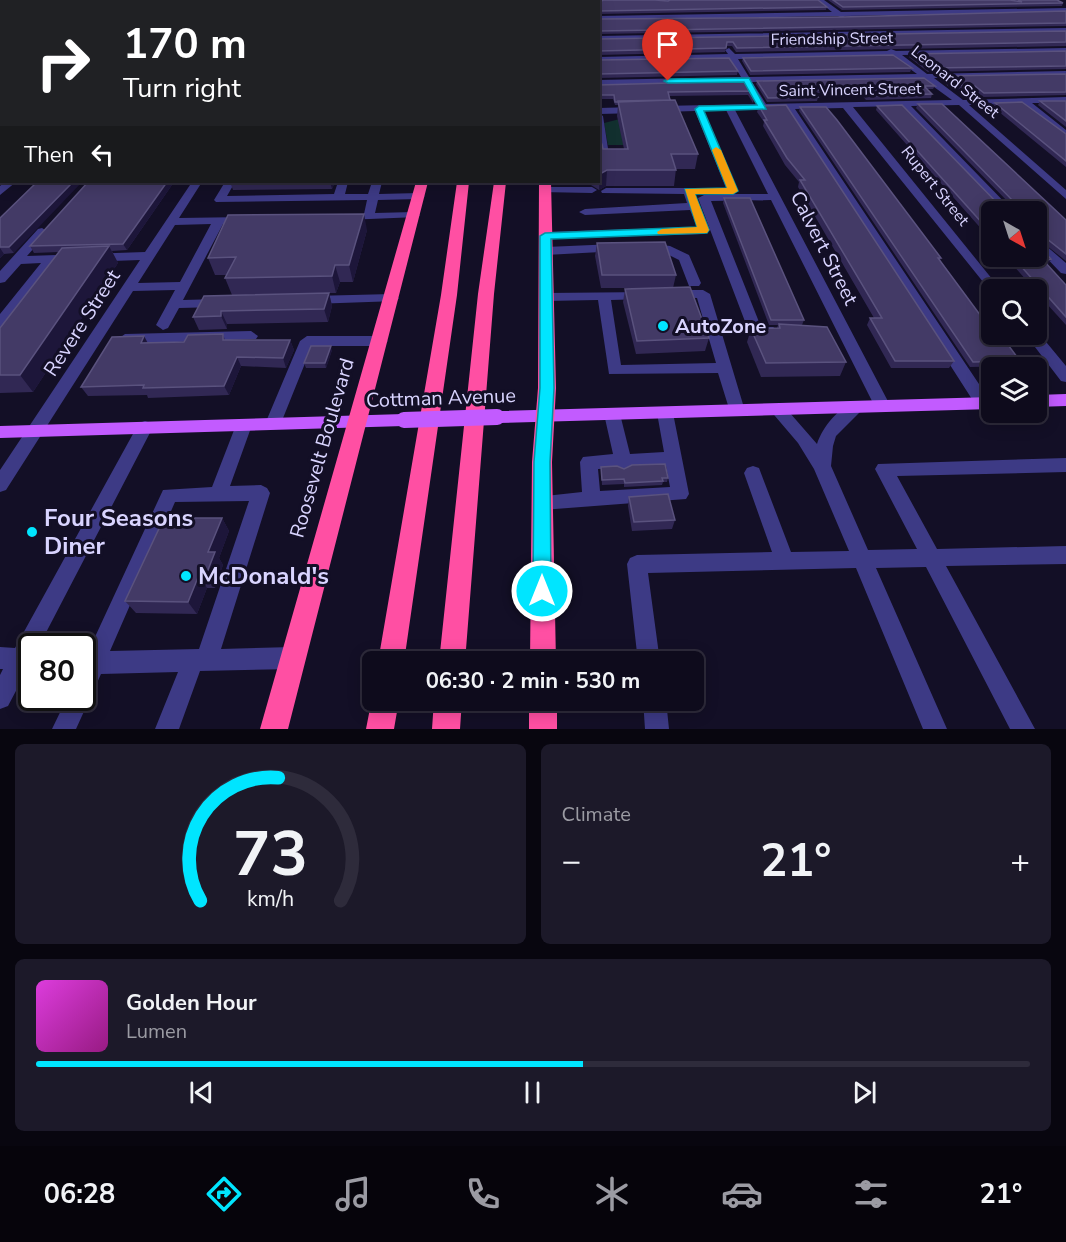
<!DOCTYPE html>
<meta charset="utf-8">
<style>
body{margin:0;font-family:"Nunito Sans",sans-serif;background:#1c1929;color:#f1f3f6;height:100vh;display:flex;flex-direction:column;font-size:22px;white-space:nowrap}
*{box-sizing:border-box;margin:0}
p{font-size:20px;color:#9b9ba3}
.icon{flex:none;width:33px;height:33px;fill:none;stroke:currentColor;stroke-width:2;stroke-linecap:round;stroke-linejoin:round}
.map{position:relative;height:729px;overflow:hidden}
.panel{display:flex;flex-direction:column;gap:15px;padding:15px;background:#08060f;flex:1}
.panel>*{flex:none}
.hud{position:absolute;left:0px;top:0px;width:600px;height:183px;box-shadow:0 3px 15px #0003,0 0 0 2px #2e2b3b;background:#202124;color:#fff;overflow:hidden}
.needle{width:39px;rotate:141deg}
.controls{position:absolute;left:981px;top:201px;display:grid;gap:12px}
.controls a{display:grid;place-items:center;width:66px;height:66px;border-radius:9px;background:#0e0b1c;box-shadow:0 3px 15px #0003,0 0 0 2px #2e2b3b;font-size:30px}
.speed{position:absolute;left:18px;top:633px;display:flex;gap:12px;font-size:30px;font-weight:700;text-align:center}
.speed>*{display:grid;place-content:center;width:78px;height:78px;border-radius:50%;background:#0e0b1c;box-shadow:0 3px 15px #0003,0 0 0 2px #2e2b3b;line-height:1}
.speed .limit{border:3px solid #111;border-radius:9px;background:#fff;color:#111}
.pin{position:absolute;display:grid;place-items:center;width:51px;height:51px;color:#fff;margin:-62px -26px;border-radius:50% 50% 50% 0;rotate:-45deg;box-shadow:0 0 6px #0007}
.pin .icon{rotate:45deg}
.me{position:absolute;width:66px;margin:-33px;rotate:0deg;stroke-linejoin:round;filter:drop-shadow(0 0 4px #0008)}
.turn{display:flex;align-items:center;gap:21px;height:126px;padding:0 24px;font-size:27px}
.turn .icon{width:78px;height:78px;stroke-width:2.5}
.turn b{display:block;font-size:42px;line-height:51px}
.then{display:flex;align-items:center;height:57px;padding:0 24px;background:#0003;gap:12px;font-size:22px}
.big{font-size:45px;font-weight:700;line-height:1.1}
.panel .tile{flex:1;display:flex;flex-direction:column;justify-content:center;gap:9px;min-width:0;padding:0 21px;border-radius:9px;background:#1c1929}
.panel .dial{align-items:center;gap:0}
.dial svg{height:156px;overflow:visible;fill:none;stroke:#2e2b3b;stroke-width:7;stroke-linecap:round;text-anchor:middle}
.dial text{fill:#f1f3f6;stroke:none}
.song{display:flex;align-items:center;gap:18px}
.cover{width:72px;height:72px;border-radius:9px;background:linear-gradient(135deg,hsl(300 70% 55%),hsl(310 70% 35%))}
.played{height:6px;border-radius:3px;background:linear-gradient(90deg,#00e5ff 55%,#2e2b3b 55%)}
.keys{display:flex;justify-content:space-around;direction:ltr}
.heat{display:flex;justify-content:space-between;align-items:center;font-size:33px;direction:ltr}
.panel .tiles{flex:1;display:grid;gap:15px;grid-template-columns:1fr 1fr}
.tile:last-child{grid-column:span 2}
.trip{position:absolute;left:362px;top:651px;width:342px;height:60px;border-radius:9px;background:#0e0b1c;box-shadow:0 3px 15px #0003,0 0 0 2px #2e2b3b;font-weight:700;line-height:60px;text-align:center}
.tab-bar{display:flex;height:96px;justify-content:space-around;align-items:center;background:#06040b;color:#9b9ba3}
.tab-bar .icon{width:42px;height:42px}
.tab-bar .on{color:#00e5ff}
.tab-bar b{font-size:27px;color:#f1f3f6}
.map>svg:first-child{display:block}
.green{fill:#12302f}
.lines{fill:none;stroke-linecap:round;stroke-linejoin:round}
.minor{fill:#3d3a85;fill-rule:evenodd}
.major{fill:#c25bff;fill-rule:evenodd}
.highway{fill:#ff4fa3;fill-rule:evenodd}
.major-bridge{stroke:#c25bff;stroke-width:16}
.wall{fill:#312854}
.shaded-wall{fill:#1d163a}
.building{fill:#433a66;stroke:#5a527e;stroke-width:1.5}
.route{fill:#00e5ff;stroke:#0095a6;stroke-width:1.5}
.slow{fill:#f59e0b}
.poi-dot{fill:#00e5ff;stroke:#130f26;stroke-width:2}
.labels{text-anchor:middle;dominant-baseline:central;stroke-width:6;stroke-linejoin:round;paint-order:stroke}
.far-street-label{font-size:16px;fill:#d9d4ff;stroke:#130f26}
.street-label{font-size:20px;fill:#d9d4ff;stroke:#130f26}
.poi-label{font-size:20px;font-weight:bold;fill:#d9d4ff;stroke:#130f26;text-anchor:start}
.near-poi-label{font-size:24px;font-weight:bold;fill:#d9d4ff;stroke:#130f26;text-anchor:start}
</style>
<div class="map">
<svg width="1066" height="729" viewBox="0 0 1066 729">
<rect width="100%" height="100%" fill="#130f26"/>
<path class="green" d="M620 119 624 145H608L604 123Z"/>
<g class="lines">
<path class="minor" d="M197 0H203L196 2Z
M594 0H600L601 2 598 4Z
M639 0H671L668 2Z
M817 0H824L841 12 1066 8V12L845 16 842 18 838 16 598 20V16L832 12Z
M0 9H2V13H0Z
M0 26H2V30H0Z
M1066 28V32L598 40V36Z
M729 48 735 54 887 51 891 49 896 51 1066 48V52L902 55 927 74 1066 71V75L934 78 963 100 1066 97V103H1032L1066 130V138L1021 104 969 105 1066 190V199L959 105 911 106 1014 212H1002L901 106 853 107 1001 290H992V293L843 108 795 109 989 399 991 403 989 407H977L786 109 735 110 891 407 889 411H877L875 407 771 200 711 201 761 327H773L780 332C774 339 755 339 749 332L698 198 704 195 733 194H695L710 230 704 234 541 239V233L545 232 697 227 690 210 585 215 579 212 585 209 687 203 684 194 602 193 601 191 606 188H726L695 111 661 112 657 109 661 106 757 104 744 82 598 86V80L741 77 730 59 598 61V57L728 54 725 50ZM892 56 917 74 749 77 738 59ZM923 79 952 100 766 104 752 82ZM726 110 768 194H733L738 191 704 111Z
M598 108 637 107 642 110 637 113 600 114 603 116 609 155 598 158Z
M0 121H2V127H0Z
M5 182H16L0 195V186Z
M192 182H202L179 218 246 217 252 220 246 223 223 224 183 300 219 299 226 303 219 307 179 308 168 328 163 330 156 325 175 290 133 291 6 490 0 492V470L140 260 55 263 5 326 0 328V314L41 263 21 264 5 282 0 283V271L38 229 42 228 48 232 27 256 145 252ZM211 224 180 282 138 283 175 225Z
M225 182H235L227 196 334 194 338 182H348L345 194H368L372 182H382L379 194 419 193 425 196 419 199 378 200 375 213 414 212 420 215 418 217 345 220 341 219V215L364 214 367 200 216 202 214 200Z
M545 187H592L597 190 592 193 541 192 540 190Z
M1036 237 1066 263V274L1061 273 1036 247Z
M648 243 670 246 689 255 701 283 699 286H689L679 260 663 252 644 250V244Z
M615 244 621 248 619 251 546 255 540 251 546 247Z
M672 290H703L710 294 745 411 743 415H731L718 373 609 374 598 300 546 301 539 297 546 293 650 292 652 295 645 299 611 300 621 365 716 363 697 298 667 297 665 294 667 291Z
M392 294 399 298 397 301 312 304 305 300 312 296Z
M251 331 258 336 256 339 125 344 118 339 125 334Z
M1037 331 1066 366V382L1061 381 1025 334H1036Z
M307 336H381L388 341 381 346H312L279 428H267L265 424 300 341Z
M857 401 863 403 865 407 836 436 833 446 831 466 868 550 917 549 875 469 878 464 1066 458V472L897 476 937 549 1066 546V564L946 566 1035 729H1010L926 567 876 568 947 729H923L856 568 648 573 660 662H638L627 564 630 558 637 555 772 552 744 473 747 468 753 466 759 468 791 552 849 551 814 469 798 443 769 409 771 405H783L817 444C823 426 839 407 857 401Z
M665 407 671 409 673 413 689 494 686 499 542 510 536 507 533 502 536 497 582 492 580 462 583 457 613 454 604 414 606 410H618L620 414 630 454 664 452 657 413 659 409ZM666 466 670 487 600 491 598 469 617 468 624 471 631 467Z
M244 419 250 421 252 425 230 486 261 485 267 488 270 493 221 649 293 647 301 650 304 658 301 666 293 669 200 671 179 729H155L178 672 101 674 76 729H52L67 698H82V652H88L163 490 212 487 236 425 238 421ZM249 501 199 649 110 651 175 502Z
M145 421 151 423 153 427 39 646H32V669L27 670 8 706 0 709V675L3 669H0V647L15 648 139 423Z
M643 700H666L669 729H645Z"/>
<path class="major" d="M1066 394V406L1036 407V395Z
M992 397V409L497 423 491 421 489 417 491 413 497 411Z
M404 414 410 416 412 420 410 424 404 426 0 438V426Z"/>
<path class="highway" d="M463 0H471L462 2Z
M480 0H488V2H480Z
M529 0H537L538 2H530Z
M416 182H428L288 729H260Z
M457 182H469L457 295 404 662H378L441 295Z
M494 182H506L494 294 465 662H439L478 294Z
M539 182H551L556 388 552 462 556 662H530L532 462 538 388Z
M372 698V700H399L394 729H366Z
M434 700H462L460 729H432Z
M529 700H557V729H529Z"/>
<path class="major-bridge" d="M404 420 497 417"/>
</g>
<path class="wall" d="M221 0H427L426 2H223Z
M601 0H655L827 7 826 10 598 14V3Z
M828 0H1057L1063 3 1062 6 842 10Z
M1066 11V26L598 34V19L842 17Z
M1066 31V46L736 52 732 46H726L725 52 598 55V39Z
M1066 51V69L928 72 909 57 910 54Z
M743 58 912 68 910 72 750 75 742 61Z
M598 60 738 71 737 75 598 78Z
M1066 74V95L982 97 973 90 952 89 940 80 942 76Z
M744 81 754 99 753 103 748 95 669 96 698 154 695 169H676L674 186H606L599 190 591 185V182H598V143L603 149H624L617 116 618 105H615L613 99H598V85Z
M757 81 935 86 933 89H927L932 94 931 98 866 100 860 93H816L818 97 817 101 767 102 756 84Z
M1040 101H1066V127L1038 105Z
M995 103 1066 134V167L993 107Z
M918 104 1066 220V261L1037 238V244L1051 259 1049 263 1047 264 1066 285V325L1036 292V290H1035L1005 256H1036L992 212V241L876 110 877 106 1003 209H1015L916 108Z
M759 106 954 361 949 368H891L867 325 870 318H874L798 187 799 182 785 165 763 126 764 122 757 112Z
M800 107 941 258 940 260 992 331 1020 361 1017 366 970 367 799 111Z
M174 182 127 250 112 251 118 263 33 392 0 393V328L59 252 34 253 30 246Z
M230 182H335L332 189 233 190Z
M724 198 804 320 802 325H786L846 362 840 376 761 377 747 342 751 329 777 328 778 325H769L723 203Z
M0 218 14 253 4 254 0 258Z
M367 230 353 282H340L336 293H329L332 306 328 322 227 324V329L199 330 193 317 232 295 225 278 227 275H215L208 258Z
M597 243 676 275 673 288 709 338 705 351 636 354 623 302 625 289 645 288H601L595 256Z
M223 334 225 340H290L294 350 286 368 241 366 229 395 148 398 147 395 88 396 81 387 144 336 148 343 184 342Z
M332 350 326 368H306L304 363Z
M601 467 624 469 668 478 667 482H663L662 485 624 487V484L602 485Z
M629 497 675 520 672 529 632 531 628 506Z
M222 518 229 531 219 558 223 565 215 588H207L197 614 136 613 125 601Z"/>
<path class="shaded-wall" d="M607 170 606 186 599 190 600 174Z
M73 182H82L14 253 9 247Z
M167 182H174L127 250 123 244Z
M330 182H335L332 189Z
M364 214 367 230 353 282 349 265Z
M109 246 118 263 33 392 20 375Z
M0 248 4 254 0 258Z
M1051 259 1049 263 1041 265 1044 261Z
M335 265 340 282 336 293 332 276Z
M329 293 332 306 328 322 324 309Z
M221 311 227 324V329L221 316Z
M144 336 149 346 141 343Z
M290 340 294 350 286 368 283 358Z
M331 346 332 350 326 368 325 363Z
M237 357 241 366 229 395 224 386Z
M222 518 229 531 219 558 223 565 215 588 206 575 208 552Z
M199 575 207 588 197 614 188 602Z"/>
<path class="building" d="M0 0H178L176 2H2V4H0Z
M311 0H361L360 2H311Z
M569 0H595L596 2H569Z
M603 0H655L668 1 670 0H818L827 7 598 11V3Z
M833 0H1010L1022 2 1018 0H1057L1063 3 843 7Z
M1066 11V23L598 31V19L842 17Z
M1066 31V42L737 48 733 42H727L726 48 598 51V39Z
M1066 51V66L929 68 910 54Z
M893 55 912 68 751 71 743 58Z
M729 58 738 71 598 74V60Z
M1066 74V92L984 93 975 86 954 85 942 76Z
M924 78 935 86H924L932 94 867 96 861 90H813L818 97 768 98 757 81Z
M744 81 754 99 749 91 668 92 670 100 618 102H615L614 95H598V85Z
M675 100 698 154H671L676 170H607L600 174 598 173V143L602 144 603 149H628L618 101Z
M1040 101H1066V121Z
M1022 102 1066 134V161L995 103Z
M918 104H942L1066 220V254L1037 231V244L1051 259 1044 261 1066 285V317L1012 256H1036V212H992V234L877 106 902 105 1003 209H1018V206Z
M786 105 954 361H895L870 318H882L800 180H805L787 158 764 120H767L759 106Z
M800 107H826L837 120 941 258H938L992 331V334H1000L1020 361 973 362Z
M0 129H2V148L0 149Z
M37 182H73L9 247H0V218Z
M88 182H167L123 244 30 246Z
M724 198H750L804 320H771Z
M364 214 349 265H335L332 276 225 278 236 257 208 258 228 215Z
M665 242 676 275H602L597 243Z
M109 246 20 375H0V328L62 248Z
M690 287 709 338 637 341 625 289Z
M329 293 324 309 221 311V316L193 317 204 296Z
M779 324 827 327 846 362 766 363 751 329 780 328Z
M223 334V340H290L283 358 237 357 224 386 143 388 144 385 81 387 112 337 144 336 141 343 184 342 188 335Z
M311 346H331L325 363H304Z
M665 464 668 478H662L663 481 625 483 624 479 602 480 601 467 617 466 624 469 632 465Z
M668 494 675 520 634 522 629 497Z
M164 518H222L208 552H215L206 575H199L188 602 125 601Z"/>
<path class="route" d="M749 78 766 109 704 111 738 191 733 194H695L709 230 707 233 551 239 554 388 550 462 551 591 549 597 542 599 536 597 533 591 534 462 540 388V236L545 233 697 227 685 189 727 188 695 109 699 106 757 105 744 82 668 83 664 81 668 79Z"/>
<path class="slow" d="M716 147 721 150 738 191 733 194H695L709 230 707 233 658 234 657 232 662 229 697 227 685 189 727 188 712 150Z"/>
<g class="poi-dot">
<circle cx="663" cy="326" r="6"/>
<circle cx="32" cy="532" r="6"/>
<circle cx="186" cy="576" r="6"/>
</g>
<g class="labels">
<g class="far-street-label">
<text transform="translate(832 39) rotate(-1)">Friendship Street</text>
<text transform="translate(955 82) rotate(38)">Leonard Street</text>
<text transform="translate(850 90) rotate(-1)">Saint Vincent Street</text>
<text transform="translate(935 186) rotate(51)">Rupert Street</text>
</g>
<g class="street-label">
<text transform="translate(824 248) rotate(63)">Calvert Street</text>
<text transform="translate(82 323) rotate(-57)">Revere Street</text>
<text transform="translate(441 398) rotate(-2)">Cottman Avenue</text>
<text transform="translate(322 448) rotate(-74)">Roosevelt Boulevard</text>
</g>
<g class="poi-label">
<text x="675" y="326">AutoZone</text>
</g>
<g class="near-poi-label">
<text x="44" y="518">Four Seasons<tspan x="44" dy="28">Diner</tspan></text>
<text x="198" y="576">McDonald's</text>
</g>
</g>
</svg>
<div class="controls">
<a><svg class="needle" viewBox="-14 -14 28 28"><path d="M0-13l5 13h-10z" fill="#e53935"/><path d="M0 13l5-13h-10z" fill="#9b9ba3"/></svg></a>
<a><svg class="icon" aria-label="search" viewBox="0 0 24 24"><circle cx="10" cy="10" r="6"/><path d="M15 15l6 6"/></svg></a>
<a><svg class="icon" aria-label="layers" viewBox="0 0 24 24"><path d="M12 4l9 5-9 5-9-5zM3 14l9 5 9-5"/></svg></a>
</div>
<div class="speed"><div class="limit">80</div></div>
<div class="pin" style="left:668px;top:81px;background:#d93025"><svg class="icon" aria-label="arrive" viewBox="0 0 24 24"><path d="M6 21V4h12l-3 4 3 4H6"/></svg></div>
<svg class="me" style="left:542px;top:591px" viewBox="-20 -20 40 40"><circle r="17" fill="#00e5ff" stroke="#fff" stroke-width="3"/><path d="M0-11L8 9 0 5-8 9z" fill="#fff"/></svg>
<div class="trip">06:30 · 2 min · 530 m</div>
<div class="hud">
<div class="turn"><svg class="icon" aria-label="right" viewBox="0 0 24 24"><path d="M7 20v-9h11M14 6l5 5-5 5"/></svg><div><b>170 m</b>Turn right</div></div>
<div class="then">Then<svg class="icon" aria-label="left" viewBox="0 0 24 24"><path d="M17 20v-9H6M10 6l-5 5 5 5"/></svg></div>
</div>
</div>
<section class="panel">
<div class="tiles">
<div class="tile dial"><svg viewBox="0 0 100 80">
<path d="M14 69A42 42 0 1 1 86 69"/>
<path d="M14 69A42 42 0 0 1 54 6" stroke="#00e5ff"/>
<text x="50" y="56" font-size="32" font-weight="700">73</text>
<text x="50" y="72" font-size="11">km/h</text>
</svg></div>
<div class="tile"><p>Climate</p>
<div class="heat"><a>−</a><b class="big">21°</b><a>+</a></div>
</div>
<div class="tile">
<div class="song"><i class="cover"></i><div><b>Golden Hour</b><p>Lumen</p></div></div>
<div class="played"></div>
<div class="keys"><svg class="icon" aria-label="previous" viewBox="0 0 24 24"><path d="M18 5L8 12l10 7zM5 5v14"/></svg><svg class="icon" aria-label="pause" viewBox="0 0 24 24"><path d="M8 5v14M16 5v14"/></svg><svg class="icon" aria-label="next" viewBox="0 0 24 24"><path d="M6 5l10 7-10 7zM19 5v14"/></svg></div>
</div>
</div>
</section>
<nav class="tab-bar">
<b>06:28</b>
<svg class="icon on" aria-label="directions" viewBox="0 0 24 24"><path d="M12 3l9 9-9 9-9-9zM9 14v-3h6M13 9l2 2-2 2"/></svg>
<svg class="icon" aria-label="music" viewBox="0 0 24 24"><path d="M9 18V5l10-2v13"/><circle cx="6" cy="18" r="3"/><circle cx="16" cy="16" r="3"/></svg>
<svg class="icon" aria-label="phone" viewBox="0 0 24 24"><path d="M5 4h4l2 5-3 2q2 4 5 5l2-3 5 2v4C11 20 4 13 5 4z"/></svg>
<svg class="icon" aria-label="climate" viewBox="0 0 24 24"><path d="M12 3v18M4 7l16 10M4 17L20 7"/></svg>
<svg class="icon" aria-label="car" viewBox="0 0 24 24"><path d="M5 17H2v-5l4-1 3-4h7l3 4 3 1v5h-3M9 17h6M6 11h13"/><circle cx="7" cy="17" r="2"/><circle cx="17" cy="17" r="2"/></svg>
<svg class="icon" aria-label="filters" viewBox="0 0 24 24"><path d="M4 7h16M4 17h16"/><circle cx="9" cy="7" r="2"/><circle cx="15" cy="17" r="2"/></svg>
<b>21°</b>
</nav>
